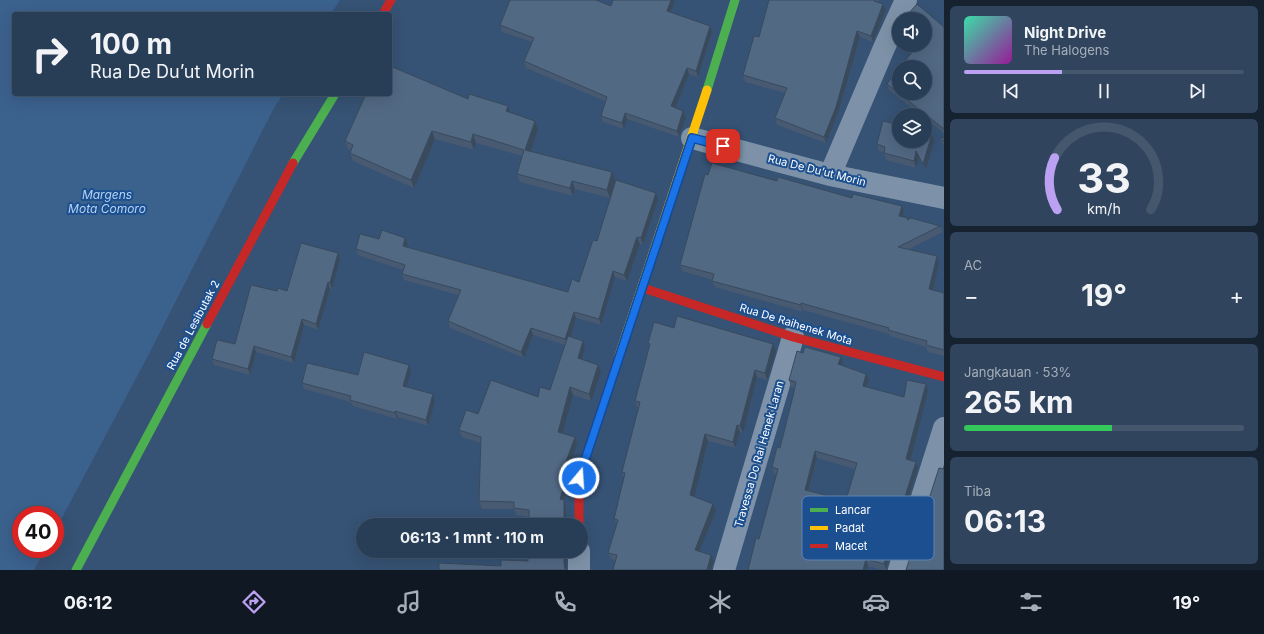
<!DOCTYPE html>
<html lang="id">
<meta charset="utf-8">
<style>
body{margin:0;font-family:Inter,sans-serif;background:#30455d;color:#f1f3f6;height:100vh;display:flex;flex-direction:column;font-size:15px;white-space:nowrap}
*{box-sizing:border-box;margin:0}
p{font-size:13px;color:#a5aeba}
.icon{flex:none;width:22px;height:22px;fill:none;stroke:currentColor;stroke-width:2;stroke-linecap:round;stroke-linejoin:round}
.map{position:relative;flex:1;overflow:hidden}
.details{display:flex;flex-direction:column;gap:6px;padding:6px;background:#162230;width:320px}
.details>*{flex:none}
.banner{position:absolute;left:12px;top:12px;width:380px;height:84px;border-radius:4px;box-shadow:0 4px 16px #0002,0 0 0 1px #44576d;background:#283e57;color:#f1f3f6;overflow:hidden}
.fabs{position:absolute;left:892px;top:12px;display:grid;gap:8px}
.fabs a{display:grid;place-items:center;width:40px;height:40px;border-radius:50%;background:#283e57;box-shadow:0 4px 16px #0002,0 0 0 1px #44576d;font-size:20px}
.speed{position:absolute;left:12px;top:506px;display:flex;gap:8px;font-size:20px;font-weight:700;text-align:center}
.speed>*{display:grid;place-content:center;width:52px;height:52px;border-radius:50%;background:#283e57;box-shadow:0 4px 16px #0002,0 0 0 1px #44576d;line-height:1}
.speed .limit{border:6px solid #d22;background:#fff;color:#111}
.pin{position:absolute;display:grid;place-items:center;width:34px;height:34px;color:#fff;margin:-17px;border-radius:8px;box-shadow:0 2px 6px #0006}
.me{position:absolute;width:44px;margin:-22px;rotate:18deg;stroke-linejoin:round;filter:drop-shadow(0 0 3px #0008)}
.turn{display:flex;align-items:center;gap:14px;height:84px;padding:0 12px;font-size:18px}
.turn .icon{width:52px;height:52px;stroke-width:2.5}
.turn b{display:block;font-size:28px;line-height:34px}
.big{font-size:30px;font-weight:700;line-height:1.1}
.details .card{flex:1;display:flex;flex-direction:column;justify-content:center;gap:6px;min-width:0;padding:0 14px;border-radius:6px;background:#30455d}
.details .dial{align-items:center;gap:0}
.dial svg{height:104px;overflow:visible;fill:none;stroke:#44576d;stroke-width:7;stroke-linecap:round;text-anchor:middle}
.dial text{fill:#f1f3f6;stroke:none}
.song{display:flex;align-items:center;gap:12px}
.cover{width:48px;height:48px;border-radius:6px;background:linear-gradient(135deg,hsl(160 70% 55%),hsl(300 70% 35%))}
.played{height:4px;border-radius:2px;background:linear-gradient(90deg,#bca0f2 35%,#44576d 35%)}
.keys{display:flex;justify-content:space-around;direction:ltr}
.heat{display:flex;justify-content:space-between;align-items:center;font-size:22px;direction:ltr}
.charge{height:6px;border-radius:3px;background:linear-gradient(90deg,#34c759 53%,#44576d 0)}
.trip{position:absolute;left:356px;top:518px;width:232px;height:40px;border-radius:20px;background:#283e57;box-shadow:0 4px 16px #0002,0 0 0 1px #44576d;font-weight:700;line-height:40px;text-align:center}
.menu{display:flex;height:64px;justify-content:space-around;align-items:center;background:#101923;color:#a5aeba}
.menu .icon{width:28px;height:28px}
.menu .on{color:#bca0f2}
.menu b{font-size:18px;color:#f1f3f6}
main{display:flex;flex:1;min-height:0}
.map>svg:first-child{display:block}
.water{fill:#3b618d}
.lines{fill:none;stroke-linecap:round;stroke-linejoin:round}
.street{stroke:#7d92a8;stroke-width:22}
.fast{stroke:#4caf50;stroke-width:9}
.slow{stroke:#ffc107;stroke-width:9}
.jam{stroke:#c62828;stroke-width:9}
.wall{fill:#475a72;fill-rule:evenodd}
.shaded-wall{fill:#394a5c}
.building{fill:#526984;stroke:#394a5c;fill-rule:evenodd}
.route-casing{stroke:#114b97;stroke-width:10}
.route{stroke:#1a73e8;stroke-width:7}
.labels{text-anchor:middle;dominant-baseline:central;stroke-width:4;stroke-linejoin:round;paint-order:stroke}
.street-label{font-size:11px;fill:#fff;stroke:#1b4f8f}
.water-label{font-size:12px;font-style:italic;fill:#b5d3f5;stroke:#1b4f8f}
.key{fill:#1b4f8f;stroke:#5f84b1;stroke-width:1}
.key-label{font-size:11px;fill:#fff}
</style>
<main>
<div class="map">
<svg width="944" height="570" viewBox="0 0 944 570">
<rect width="100%" height="100%" fill="#365274"/>
<path class="water" d="M0 0H340L331 14H14V94H283L274 108 150 352 55 531V515H21V549H45L34 570H0Z"/>
<g class="lines">
<path class="street" d="M692 138 830 175 944 198
M830 175 884 48 906 0
M579 551V570
M724 570 793 337
M899 570 944 428"/>
<path class="fast" d="M707 90 735 0
M293 163 335 94
M76 570 207 324"/>
<path class="slow" d="M619 356 707 90"/>
<path class="jam" d="M383 14 391 0
M643 288 793 337 944 377
M207 324 293 163
M579 525V478L619 356"/>
</g>
<path class="wall" d="M613 0H675L671 13 710 26 712 32 698 77 689 74 675 108 683 111 686 117 679 137 627 119 624 129 603 122 601 116 605 101 526 68 524 61 532 42 502 32 500 25 611 6Z
M769 0H879L878 2 883 4 886 10 873 42 860 37 838 113 826 143 777 125 775 118 785 93 745 82 743 75 759 37Z
M944 27V133L925 118V115H921L889 90 887 84Z
M468 99 508 106 510 112 535 121 538 130 530 151 615 180 611 194 658 200 643 245 640 244 627 281 615 277 601 325 576 318 570 337 585 348 582 360 601 373 591 401 573 395 562 433 575 437 577 444 567 474 566 492 564 501 566 507V525L529 517 516 515 514 509H482L479 501 481 443 462 437 459 430 478 414 538 397 550 390 565 345 533 335 524 358 450 328 448 321 458 295 404 280 402 274 403 270 358 255 356 249 379 239 405 238 408 244 407 247 568 292 579 282 597 241 610 198 575 189 573 196 520 182 517 174 522 156 476 143 474 150 435 139 414 188 353 161 350 153 351 150 348 149 345 141Z
M932 134 934 140 926 170 919 158 916 168 886 160 884 152 879 151 877 144Z
M940 137 944 138V145L942 143Z
M708 175 777 181 904 212 903 217 909 219 940 226 943 232 909 249 937 256 939 263 933 290 944 293V356L928 352 926 347 890 336 889 334 803 310V312L715 287 712 281 713 280 682 271 680 265Z
M338 253 340 259 332 289H330L318 330 304 325 294 363 256 352 250 375 214 365 212 359 235 344 277 291H287Z
M674 328 773 344 776 351 767 380 757 377 743 433 740 432 735 448 708 441 694 497 716 511 699 552 711 555 714 561H616L611 559 608 553 617 525 614 519 624 478 622 472 639 408 637 407 635 401 649 347 648 343Z
M803 353 841 357 843 363 842 366 869 380 867 387 904 397 928 391 910 460 916 462 918 468 887 566V570H883L759 539 777 474H774L772 467 780 448 795 388 791 387 789 380ZM817 458 855 469 846 500 809 491Z
M411 371 406 387 433 394 435 401 428 426 398 417 397 419 353 406 351 402 304 389 302 383 358 375Z"/>
<path class="shaded-wall" d="M671 0H675L669 18 667 11Z
M883 4 886 10 873 42 871 36Z
M710 26 712 32 698 77 696 71Z
M857 31 860 37 838 113 826 143 824 137Z
M687 68 689 74 673 113 671 106Z
M508 106 511 114 506 111Z
M683 111 686 117 679 137 677 131Z
M625 113 627 119 624 129 622 123Z
M535 121 538 130 528 158 525 150Z
M432 131 435 139 414 188 411 180Z
M473 134 476 143 474 150 471 142Z
M932 134 934 140 926 170 923 164Z
M916 151 919 158 916 168 914 161Z
M612 172 615 180 610 198 607 190Z
M572 181 575 189 573 196 570 188Z
M656 193 658 200 643 245 641 238Z
M902 206 904 212 902 222 899 216Z
M637 237 640 244 627 281 624 275Z
M405 238 408 244 405 252 403 246Z
M338 253 340 259 332 289 330 283Z
M937 256 939 263 932 295 929 289Z
M613 271 615 277 601 325 599 319Z
M328 282 330 289 318 330 316 324Z
M801 303 803 310V312L801 305Z
M574 312 576 318 568 346 565 339Z
M302 319 304 325 294 363 291 357Z
M531 328 533 335 524 358 521 352Z
M583 341 585 348 580 366 578 358Z
M773 344 776 351 767 380 765 373Z
M254 346 256 352 250 375 248 369Z
M841 357 843 363 841 371 838 364Z
M409 365 411 371 405 392 403 386Z
M598 365 601 373 591 401 589 394Z
M755 370 757 377 743 433 740 426Z
M866 374 869 380 865 392 863 386Z
M926 384 928 391 909 466 906 459Z
M570 387 573 395 561 439 558 432Z
M433 394 435 401 428 426 426 420Z
M395 411 398 417 397 419 395 413Z
M737 425 740 432 735 448 733 442Z
M705 434 708 441 693 502 690 495Z
M575 437 577 444 567 474 566 492 564 501 566 507V525L560 499 564 467Z
M815 451 817 458 807 496 805 490Z
M916 462 918 468 887 566 886 570 884 564 885 560Z
M713 504 716 511 697 557 695 550Z
M564 551H567L566 570 564 563Z
M711 555 714 561 711 570H707Z
M866 559 868 566 867 570H863Z"/>
<path class="building" d="M510 0H596L611 6 613 0H671L667 11 710 26 696 71 687 68 671 106 683 111 677 131 625 113 622 123 601 116 607 97 524 61 534 38 500 25Z
M769 0H875L874 1 883 4 871 36 857 31 836 107 824 137 775 118 787 88 743 75 754 36 759 37Z
M917 4 944 27V129L887 84 899 69V93H925V67H900L918 45H925V19H906L908 14Z
M390 66 468 99 469 94 508 106 506 111 535 121 525 150 612 172 607 190 572 181 570 188 517 174 524 150 473 134 471 142 432 131 411 180 350 153 353 145 345 141 366 94H390Z
M883 121 899 125V141H925V132L932 134 923 164 916 151 914 161 884 153 885 147 877 144Z
M940 137 944 138V142Z
M712 163 777 181 778 177 852 198 853 194 902 206 899 216 908 218 907 220 911 218 940 226 898 247 937 256 929 289 944 293V350L926 345 927 341 888 330 889 328 801 303V305L712 281 714 274 680 265 705 174 708 175Z
M616 180 656 193 641 238 637 237 624 275 613 271 599 319 574 312 565 339 531 328 521 352 448 321 461 290 402 274 405 265 356 249 360 234 379 239 382 230 405 238 403 246 568 292 572 279 579 282 593 240 597 241Z
M301 243 338 253 330 283 328 282 316 324 302 319 291 357 254 346 248 369 212 359 217 340 235 344 251 285 277 291 278 288 287 291Z
M677 316 773 344 765 373 755 370 740 426 737 425 733 442 705 434 690 495 713 504 695 550 711 555 707 570H613L617 555 608 553 618 520 614 519 625 473 622 472 640 402 635 401 650 344 648 343 654 322 674 328Z
M568 336 583 341 578 358 598 365 589 394 570 387 558 432 575 437 564 467V485L560 499 564 500V518L566 525H529V510L514 508V502L479 501 481 437 459 430 466 410 478 414 491 380 538 397 540 387 550 390Z
M805 347 841 357 838 364 866 374 863 386 904 397 907 380 926 384 906 459 916 462 885 560 884 564 866 559 863 570H748L756 538 759 539 778 469 772 467 777 447 780 448 793 396 796 382 789 380 797 351 803 353ZM815 451 857 463 846 500 805 490Z
M364 352 409 365 403 386 433 394 426 420 395 411V413L350 400 351 396 302 383 307 363 358 375Z
M939 468 944 469V570H906Z
M528 551H564V563L565 569 567 570H439V563L501 566V560L528 561Z"/>
<g class="lines">
<defs>
<path id="route" d="M579 478 692 138 723 146"/>
</defs>
<use href="#route" class="route-casing"/>
<use href="#route" class="route"/>
</g>
<g class="labels">
<g class="street-label">
<text transform="translate(817 170) rotate(14)">Rua De Du’ut Morin</text>
<text transform="translate(796 324) rotate(17)">Rua De Raihenek Mota</text>
<text transform="translate(193 325) rotate(-62)">Rua de Lesibutak 2</text>
<text transform="translate(759 454) rotate(-74)">Travessa Do Rai Henek Laran</text>
</g>
<g class="water-label">
<text x="107" y="194">Margens<tspan x="107" dy="14">Mota Comoro</tspan></text>
</g>
</g>
<rect x="802" y="496" width="132" height="64" rx="6" class="key"/>
<rect x="810" y="508" width="18" height="4" fill="#4caf50"/>
<rect x="810" y="526" width="18" height="4" fill="#ffc107"/>
<rect x="810" y="544" width="18" height="4" fill="#c62828"/>
<g class="key-label">
<text x="835" y="514">Lancar</text>
<text x="835" y="532">Padat</text>
<text x="835" y="550">Macet</text>
</g>
</svg>
<div class="fabs">
<a><svg class="icon" aria-label="sound" viewBox="0 0 24 24"><path d="M4 9h4l5-4v14l-5-4H4zM17 9q2 3 0 6"/></svg></a>
<a><svg class="icon" aria-label="search" viewBox="0 0 24 24"><circle cx="10" cy="10" r="6"/><path d="M15 15l6 6"/></svg></a>
<a><svg class="icon" aria-label="layers" viewBox="0 0 24 24"><path d="M12 4l9 5-9 5-9-5zM3 14l9 5 9-5"/></svg></a>
</div>
<div class="speed"><div class="limit">40</div></div>
<div class="pin" style="left:723px;top:146px;background:#d93025"><svg class="icon" aria-label="arrive" viewBox="0 0 24 24"><path d="M6 21V4h12l-3 4 3 4H6"/></svg></div>
<svg class="me" style="left:579px;top:478px" viewBox="-20 -20 40 40"><circle r="17" fill="#1a73e8" stroke="#fff" stroke-width="3"/><path d="M0-11L8 9 0 5-8 9z" fill="#fff"/></svg>
<div class="trip">06:13 · 1 mnt · 110 m</div>
<div class="banner">
<div class="turn"><svg class="icon" aria-label="right" viewBox="0 0 24 24"><path d="M7 20v-9h11M14 6l5 5-5 5"/></svg><div><b>100 m</b>Rua De Du’ut Morin</div></div>
</div>
</div>
<section class="details">
<div class="card">
<div class="song"><i class="cover"></i><div><b>Night Drive</b><p>The Halogens</p></div></div>
<div class="played"></div>
<div class="keys"><svg class="icon" aria-label="previous" viewBox="0 0 24 24"><path d="M18 5L8 12l10 7zM5 5v14"/></svg><svg class="icon" aria-label="pause" viewBox="0 0 24 24"><path d="M8 5v14M16 5v14"/></svg><svg class="icon" aria-label="next" viewBox="0 0 24 24"><path d="M6 5l10 7-10 7zM19 5v14"/></svg></div>
</div>
<div class="card dial"><svg viewBox="0 0 100 80">
<path d="M14 69A42 42 0 1 1 86 69"/>
<path d="M14 69A42 42 0 0 1 12 29" stroke="#bca0f2"/>
<text x="50" y="56" font-size="32" font-weight="700">33</text>
<text x="50" y="72" font-size="11">km/h</text>
</svg></div>
<div class="card"><p>AC</p>
<div class="heat"><a>−</a><b class="big">19°</b><a>+</a></div>
</div>
<div class="card"><p>Jangkauan · 53%</p><b class="big">265 km</b><div class="charge"></div></div>
<div class="card"><p>Tiba</p><b class="big">06:13</b></div>
</section>
</main>
<nav class="menu">
<b>06:12</b>
<svg class="icon on" aria-label="directions" viewBox="0 0 24 24"><path d="M12 3l9 9-9 9-9-9zM9 14v-3h6M13 9l2 2-2 2"/></svg>
<svg class="icon" aria-label="music" viewBox="0 0 24 24"><path d="M9 18V5l10-2v13"/><circle cx="6" cy="18" r="3"/><circle cx="16" cy="16" r="3"/></svg>
<svg class="icon" aria-label="phone" viewBox="0 0 24 24"><path d="M5 4h4l2 5-3 2q2 4 5 5l2-3 5 2v4C11 20 4 13 5 4z"/></svg>
<svg class="icon" aria-label="climate" viewBox="0 0 24 24"><path d="M12 3v18M4 7l16 10M4 17L20 7"/></svg>
<svg class="icon" aria-label="car" viewBox="0 0 24 24"><path d="M5 17H2v-5l4-1 3-4h7l3 4 3 1v5h-3M9 17h6M6 11h13"/><circle cx="7" cy="17" r="2"/><circle cx="17" cy="17" r="2"/></svg>
<svg class="icon" aria-label="filters" viewBox="0 0 24 24"><path d="M4 7h16M4 17h16"/><circle cx="9" cy="7" r="2"/><circle cx="15" cy="17" r="2"/></svg>
<b>19°</b>
</nav>
